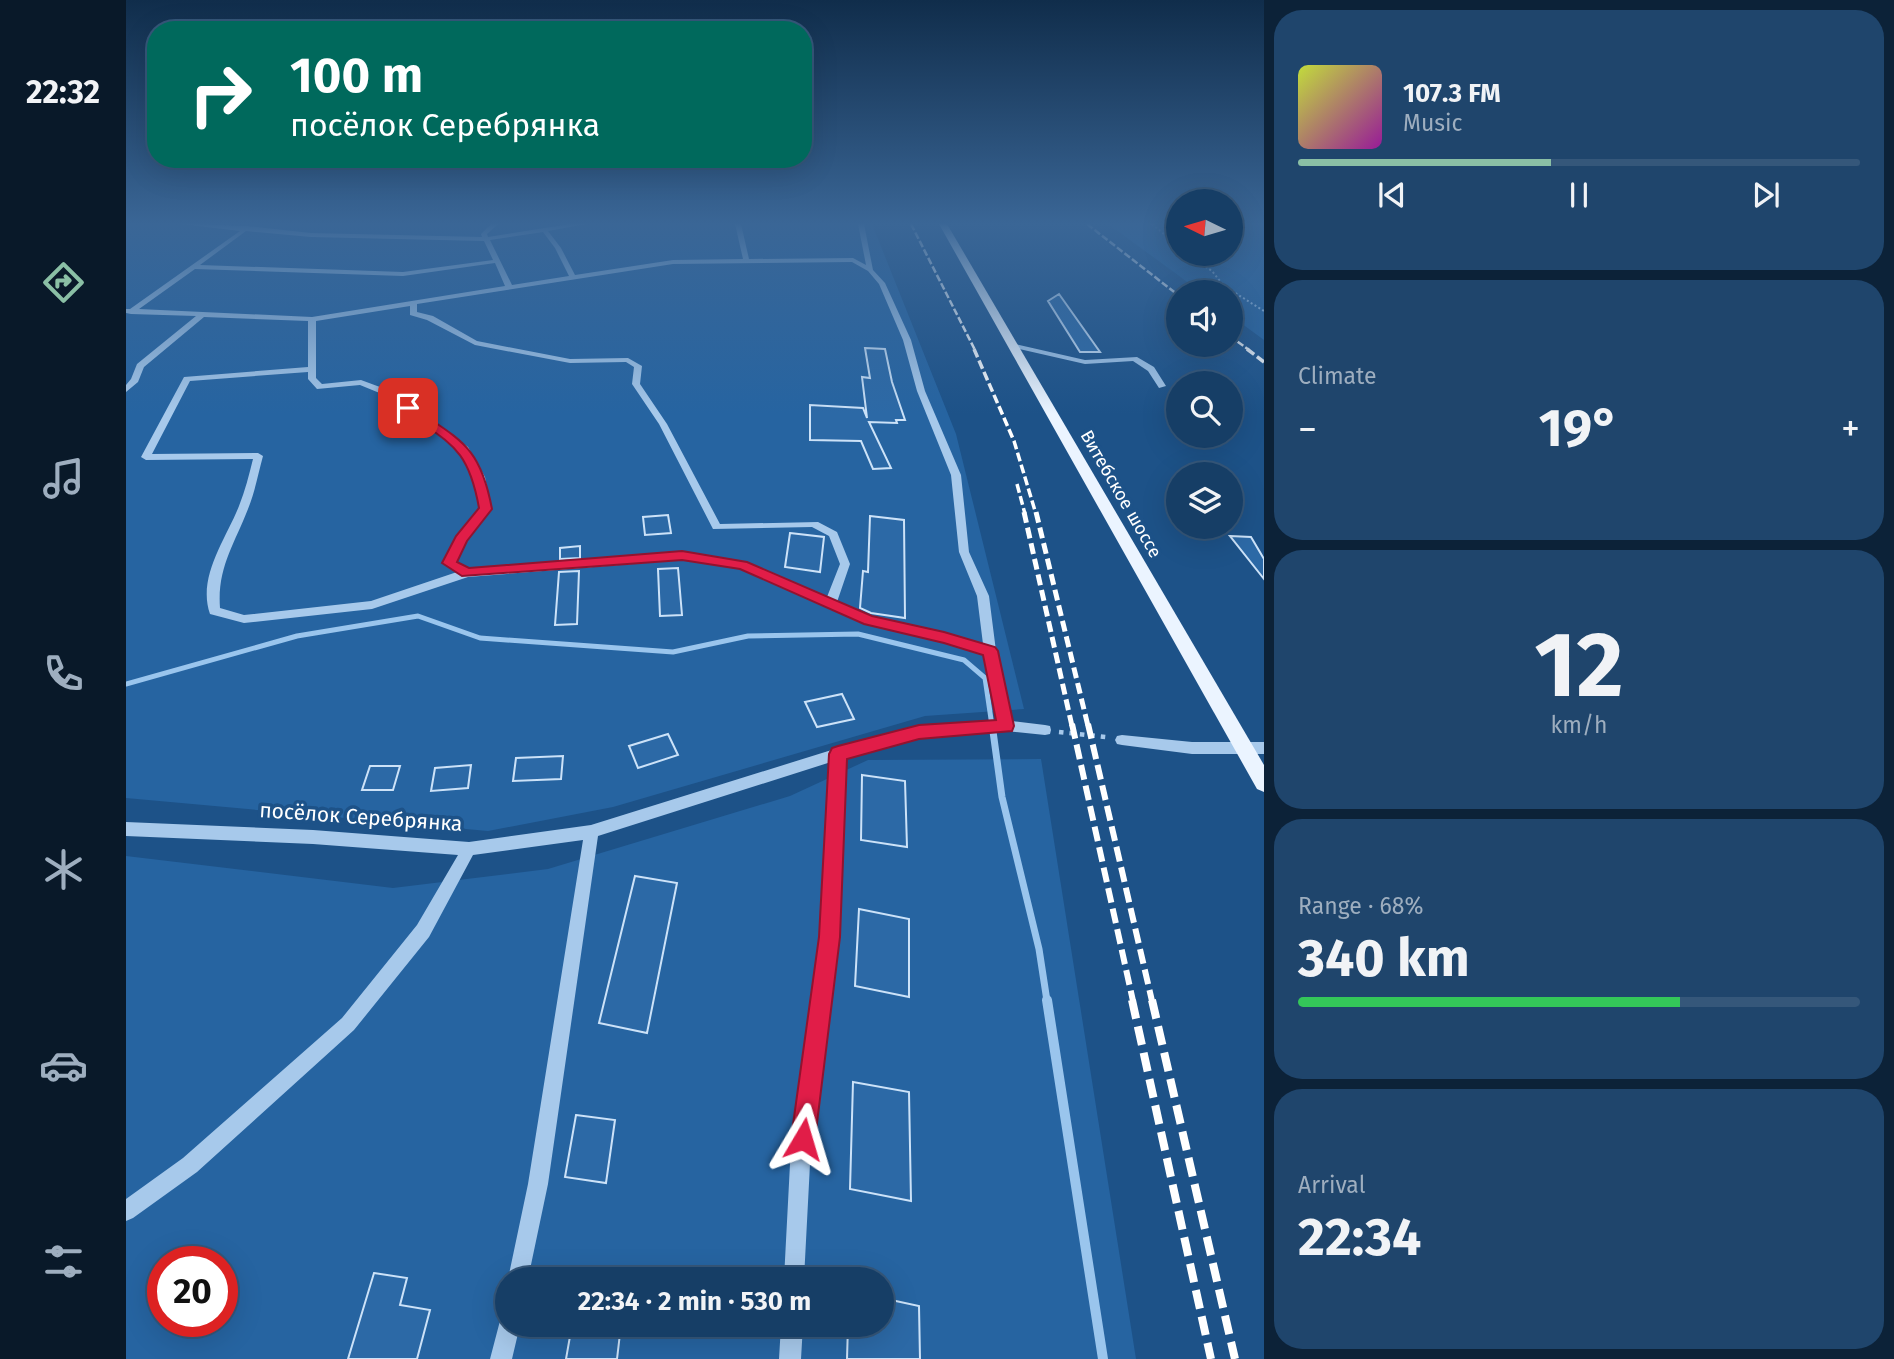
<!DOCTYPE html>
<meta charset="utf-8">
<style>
body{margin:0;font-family:"Fira Sans",sans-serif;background:#1f456c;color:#f1f3f6;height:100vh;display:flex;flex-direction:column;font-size:26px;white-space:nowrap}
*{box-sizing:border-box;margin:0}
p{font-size:23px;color:#9eaebf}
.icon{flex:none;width:38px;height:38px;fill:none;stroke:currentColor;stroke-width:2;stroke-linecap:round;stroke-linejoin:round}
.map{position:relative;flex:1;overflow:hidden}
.details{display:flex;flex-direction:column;gap:10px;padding:10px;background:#0c2238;width:630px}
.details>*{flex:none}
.hud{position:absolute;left:21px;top:21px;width:665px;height:147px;border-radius:28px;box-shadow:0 7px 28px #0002,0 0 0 2px #35577a;background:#00695c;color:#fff;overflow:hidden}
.needle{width:46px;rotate:275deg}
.buttons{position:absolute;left:1040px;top:189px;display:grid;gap:14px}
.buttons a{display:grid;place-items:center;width:77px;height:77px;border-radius:50%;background:#163e66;box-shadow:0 7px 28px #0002,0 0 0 2px #35577a;font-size:35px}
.speed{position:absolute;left:21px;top:1246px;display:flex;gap:14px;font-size:35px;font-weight:700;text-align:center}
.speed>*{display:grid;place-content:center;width:91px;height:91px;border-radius:50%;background:#163e66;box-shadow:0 7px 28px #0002,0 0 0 2px #35577a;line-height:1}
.speed .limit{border:10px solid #d22;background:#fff;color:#111}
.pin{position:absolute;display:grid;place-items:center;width:60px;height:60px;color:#fff;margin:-30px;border-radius:14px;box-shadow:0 4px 10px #0006}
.me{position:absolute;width:77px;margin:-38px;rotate:7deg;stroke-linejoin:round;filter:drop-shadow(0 0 5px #0008)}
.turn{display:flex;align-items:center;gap:24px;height:147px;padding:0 28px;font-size:32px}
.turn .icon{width:91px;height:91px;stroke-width:2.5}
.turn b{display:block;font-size:49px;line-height:60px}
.big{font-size:52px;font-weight:700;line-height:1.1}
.details .tile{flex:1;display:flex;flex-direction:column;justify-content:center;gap:10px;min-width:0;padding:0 24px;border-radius:28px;background:#1f456c}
.details .dial{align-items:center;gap:0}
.dial b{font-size:91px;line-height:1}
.song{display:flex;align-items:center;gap:21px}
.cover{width:84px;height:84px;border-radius:10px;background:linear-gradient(135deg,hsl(70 70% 55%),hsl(300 70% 35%))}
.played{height:7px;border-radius:4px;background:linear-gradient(90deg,#8abfa5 45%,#35577a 45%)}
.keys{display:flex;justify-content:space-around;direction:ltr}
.heat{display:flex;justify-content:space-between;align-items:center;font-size:38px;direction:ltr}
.charge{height:10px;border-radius:5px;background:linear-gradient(90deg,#34c759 68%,#35577a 0)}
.trip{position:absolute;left:369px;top:1267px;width:399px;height:70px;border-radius:35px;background:#163e66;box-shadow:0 7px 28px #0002,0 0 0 2px #35577a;font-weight:700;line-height:70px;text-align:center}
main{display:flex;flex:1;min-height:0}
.dock{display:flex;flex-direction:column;width:126px;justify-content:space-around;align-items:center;background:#091929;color:#9eaebf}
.dock .icon{width:49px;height:49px}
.dock .current{color:#8abfa5}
.dock b{font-size:32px;color:#f1f3f6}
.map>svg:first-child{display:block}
.green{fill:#2664a1;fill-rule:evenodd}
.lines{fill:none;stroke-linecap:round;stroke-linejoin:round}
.stream-far2{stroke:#9ac5ed;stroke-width:5}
.stream-far1{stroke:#9ac5ed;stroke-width:7}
.stream{stroke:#9ac5ed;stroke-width:10}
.building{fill:#2c69a6;stroke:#cce2f8;stroke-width:2}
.path-far1{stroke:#a7c9eb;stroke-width:2;stroke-dasharray:2 2.5;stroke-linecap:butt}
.path{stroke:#a7c9eb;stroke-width:4.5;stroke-dasharray:4.5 6;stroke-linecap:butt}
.minor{fill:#a7c9eb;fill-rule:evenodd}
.major{fill:#ebf4ff;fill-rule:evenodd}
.rail-far4{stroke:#fff;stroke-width:2.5;stroke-dasharray:7 2.5;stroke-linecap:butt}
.rail-far3{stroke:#fff;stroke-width:3.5;stroke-dasharray:9 3.5;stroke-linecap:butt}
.rail-far2{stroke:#fff;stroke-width:5;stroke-dasharray:11 5;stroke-linecap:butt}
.rail-far1{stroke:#fff;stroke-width:6;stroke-dasharray:15 6;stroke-linecap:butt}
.rail{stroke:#fff;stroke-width:8;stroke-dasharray:19 8;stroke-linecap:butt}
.route{fill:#e11d48;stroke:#92132f;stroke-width:2}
.labels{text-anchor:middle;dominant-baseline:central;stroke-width:7;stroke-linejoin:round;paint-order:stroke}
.far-street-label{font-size:18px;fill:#fff;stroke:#1d5288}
.street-label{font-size:21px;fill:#fff;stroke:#1d5288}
</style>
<main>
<nav class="dock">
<b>22:32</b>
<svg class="icon current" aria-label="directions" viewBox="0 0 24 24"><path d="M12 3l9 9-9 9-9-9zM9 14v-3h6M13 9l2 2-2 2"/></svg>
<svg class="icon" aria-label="music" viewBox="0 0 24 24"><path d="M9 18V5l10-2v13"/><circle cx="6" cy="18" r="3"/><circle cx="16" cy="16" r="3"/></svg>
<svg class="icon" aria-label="phone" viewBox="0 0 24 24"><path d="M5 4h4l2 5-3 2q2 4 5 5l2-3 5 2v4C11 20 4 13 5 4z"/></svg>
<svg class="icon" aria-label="climate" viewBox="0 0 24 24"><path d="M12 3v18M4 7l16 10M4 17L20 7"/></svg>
<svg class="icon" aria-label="car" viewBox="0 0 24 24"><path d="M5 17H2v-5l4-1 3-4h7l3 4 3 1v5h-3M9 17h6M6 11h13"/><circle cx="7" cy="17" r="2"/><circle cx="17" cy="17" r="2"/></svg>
<svg class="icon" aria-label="filters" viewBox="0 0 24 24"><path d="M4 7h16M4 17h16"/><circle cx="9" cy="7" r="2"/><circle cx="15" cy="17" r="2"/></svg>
</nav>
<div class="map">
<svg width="1138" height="1359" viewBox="0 0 1138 1359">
<rect width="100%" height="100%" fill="#1d5288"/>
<path class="green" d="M0 224H746L830 434 898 709 799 716 487 807 362 831 0 798Z
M982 224H1052V254H1104V224H1138V340L1104 315V292H1075Z
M915 759 1010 1359H0V856L267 888 422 869 664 796 742 760ZM37 1262H96V1321H37ZM382 1279H756V1325H382Z"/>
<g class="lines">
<path class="stream-far2" d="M0 684 171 636 292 616 354 638 547 652 622 636 732 634 838 660 859 678 866 726"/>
<path class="stream-far1" d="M866 724 876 797 913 949 921 1001"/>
<path class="stream" d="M921 1000 977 1359"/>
</g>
<path class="building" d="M933 294 974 352H954L922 301Z
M739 348 759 349 766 382 779 420H770L771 423 743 422 765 468 747 469 735 441 684 440V405L737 408 741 418 736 377 744 378Z
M542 515 545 533 519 535 517 517Z
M744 516 778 520 779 618 745 613 734 608 737 571 742 572Z
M664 533 698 537 694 572 659 567Z
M1104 536 1125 537 1138 559V579Z
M454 546V558L434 559V548Z
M552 568 556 615 534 616 532 569Z
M453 571 451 624 429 625 433 572Z
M716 694 728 719 691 727 679 702Z
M542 734 552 755 512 768 503 746Z
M437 756 435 779 387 781 390 758Z
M345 765 342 788 305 791 309 768Z
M244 766H274L267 790H236Z
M736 775 779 781 781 847 735 840Z
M509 876 551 883 521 1033 473 1023Z
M733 909 783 919V997L729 986Z
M727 1082 783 1092 785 1201 724 1189Z
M450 1115 489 1120 480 1183 439 1177Z
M248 1273 281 1278 274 1305 304 1310 291 1359H222Z
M756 1298 793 1306 794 1359H721L722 1325H756Z
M446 1325H495L491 1359H440Z"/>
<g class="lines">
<path class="path-far1" d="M1026 224 1052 246
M1061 254 1086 271 1098 286 1138 311"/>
<path class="path" d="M933 732 980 737"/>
<path class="minor" d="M56 224 121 226 185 233 356 237 355 234 365 224H372L361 234 362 237 444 224H460L422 231 435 248 449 275 547 260 617 259 609 224H615L623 259 727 258 740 265 732 224H738L747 270 759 283 785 340 799 391 835 475 843 552 863 596 870 651 885 721 919 725 924 726 925 730 924 734 919 735 880 731 794 737 719 758 712 937 684 1164 678 1279H658L664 1164 696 937 705 762 472 836 422 1184 402 1279H382L402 1184 457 840 347 855 303 937 228 1030 71 1172 7 1218 0 1221V1199L57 1158 216 1018 291 925 332 855 187 844 0 836V822L187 830 343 842 465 825 712 748 794 727 873 721 859 654 819 641 739 623 614 568 556 560 342 577 246 609 118 623 84 614C71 577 100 539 113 506 119 491 123 475 127 459L20 460 15 457 58 377 182 367V321L78 317 18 367 12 382 0 392V385L5 379 11 364 70 316 5 314 0 313V309H4L114 231ZM120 231 185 237 358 241 367 260 277 272 74 265ZM417 232 429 248 443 276 386 285 364 240ZM726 262 742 271 753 284 777 340 791 391 825 475 833 552 851 596 857 644 819 633 746 616 711 602 724 564 711 532 692 522 594 524 541 424 514 384 516 366 502 358 444 359 351 341 307 316 291 312V304L547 264ZM369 263 379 286 186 317 13 309 69 269 277 276ZM284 306V315L301 320 349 345 444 363 500 362 508 367 506 384 533 424 587 529 686 527 703 536 714 564 701 597 620 562 556 552 343 569 329 562 339 540 365 509 359 477 342 447 262 390 235 380 196 384 190 378V321ZM182 372V379L191 389 234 385 256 394 335 451 349 477 355 509 331 537 318 563 331 572 245 601 118 615 94 608C91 568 108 545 122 509 129 492 132 474 137 456L132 453 26 454 64 381Z
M884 343 959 360 1011 357 1028 367 1040 386 1033 388 1022 371 1007 361 959 364 884 347Z
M996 735 1066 742H1138V754H1066L996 745 991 744 989 740 991 736Z
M382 1315V1325H394L386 1359H364L375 1317Z
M655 1325H677L675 1359H653Z"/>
<path class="major" d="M813 224H821L1138 765V792L1131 789Z"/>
<path class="rail-far4" d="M785 224 849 350
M961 224 1052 295
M1104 336 1123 350"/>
<path class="rail-far3" d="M848 349 888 441 910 514
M1121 349 1138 362
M891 484 899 514"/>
<path class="rail-far2" d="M898 512 946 726
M910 512 962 726"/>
<path class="rail-far1" d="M946 724 1007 1001
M962 724 1026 1001"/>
<path class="rail" d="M1006 1000 1085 1359
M1026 1000 1109 1359"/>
</g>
<linearGradient id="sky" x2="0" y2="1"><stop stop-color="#102d4b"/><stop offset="0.54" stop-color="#3a6696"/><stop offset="1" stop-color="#3a6696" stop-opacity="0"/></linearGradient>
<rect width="1138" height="414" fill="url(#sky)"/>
<path class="route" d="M278 406H285C335 441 354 445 366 509L341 541 331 562 343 568 556 551 621 562 746 616 818 632 869 647 872 651 888 726 886 731 793 739 721 759 714 937 689 1139 686 1147 677 1151 668 1147 665 1139 693 937 703 754 706 748 712 746 793 725 870 720 857 655 818 643 738 624 614 569 556 560 336 576 316 563 330 536 353 508C342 447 325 445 278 410Z"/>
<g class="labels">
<g class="far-street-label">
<text transform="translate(995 494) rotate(60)">Витебское шоссе</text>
</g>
<g class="street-label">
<text transform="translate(235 817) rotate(4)">посёлок Серебрянка</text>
</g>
</g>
</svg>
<div class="buttons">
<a><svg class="needle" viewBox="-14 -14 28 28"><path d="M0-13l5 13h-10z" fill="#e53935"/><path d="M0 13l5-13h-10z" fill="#9eaebf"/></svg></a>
<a><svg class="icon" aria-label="sound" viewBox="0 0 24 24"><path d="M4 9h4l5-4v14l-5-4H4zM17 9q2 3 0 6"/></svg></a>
<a><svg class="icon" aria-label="search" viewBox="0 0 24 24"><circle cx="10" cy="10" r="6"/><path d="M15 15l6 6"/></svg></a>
<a><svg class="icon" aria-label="layers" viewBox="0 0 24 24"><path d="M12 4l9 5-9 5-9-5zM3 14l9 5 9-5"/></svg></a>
</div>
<div class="speed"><div class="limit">20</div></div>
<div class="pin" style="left:282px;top:408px;background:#d93025"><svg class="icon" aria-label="arrive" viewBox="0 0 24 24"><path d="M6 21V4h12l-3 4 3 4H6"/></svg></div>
<svg class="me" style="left:677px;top:1139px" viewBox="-20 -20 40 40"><path d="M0-17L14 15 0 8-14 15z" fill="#e11d48" stroke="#fff" stroke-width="4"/></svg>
<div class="trip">22:34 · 2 min · 530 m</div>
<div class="hud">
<div class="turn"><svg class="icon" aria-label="right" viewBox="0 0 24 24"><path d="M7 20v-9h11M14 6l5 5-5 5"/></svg><div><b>100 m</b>посёлок Серебрянка</div></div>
</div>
</div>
<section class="details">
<div class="tile">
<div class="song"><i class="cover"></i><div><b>107.3 FM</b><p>Music</p></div></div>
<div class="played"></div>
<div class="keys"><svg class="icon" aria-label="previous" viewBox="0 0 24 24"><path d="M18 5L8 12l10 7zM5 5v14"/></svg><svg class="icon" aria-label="pause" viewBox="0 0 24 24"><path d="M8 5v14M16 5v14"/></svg><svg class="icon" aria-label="next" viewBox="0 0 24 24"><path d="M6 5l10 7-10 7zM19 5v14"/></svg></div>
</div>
<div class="tile"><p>Climate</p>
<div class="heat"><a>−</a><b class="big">19°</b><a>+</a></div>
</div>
<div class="tile dial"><b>12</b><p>km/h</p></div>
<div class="tile"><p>Range · 68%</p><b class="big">340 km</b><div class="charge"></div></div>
<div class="tile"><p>Arrival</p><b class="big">22:34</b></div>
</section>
</main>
